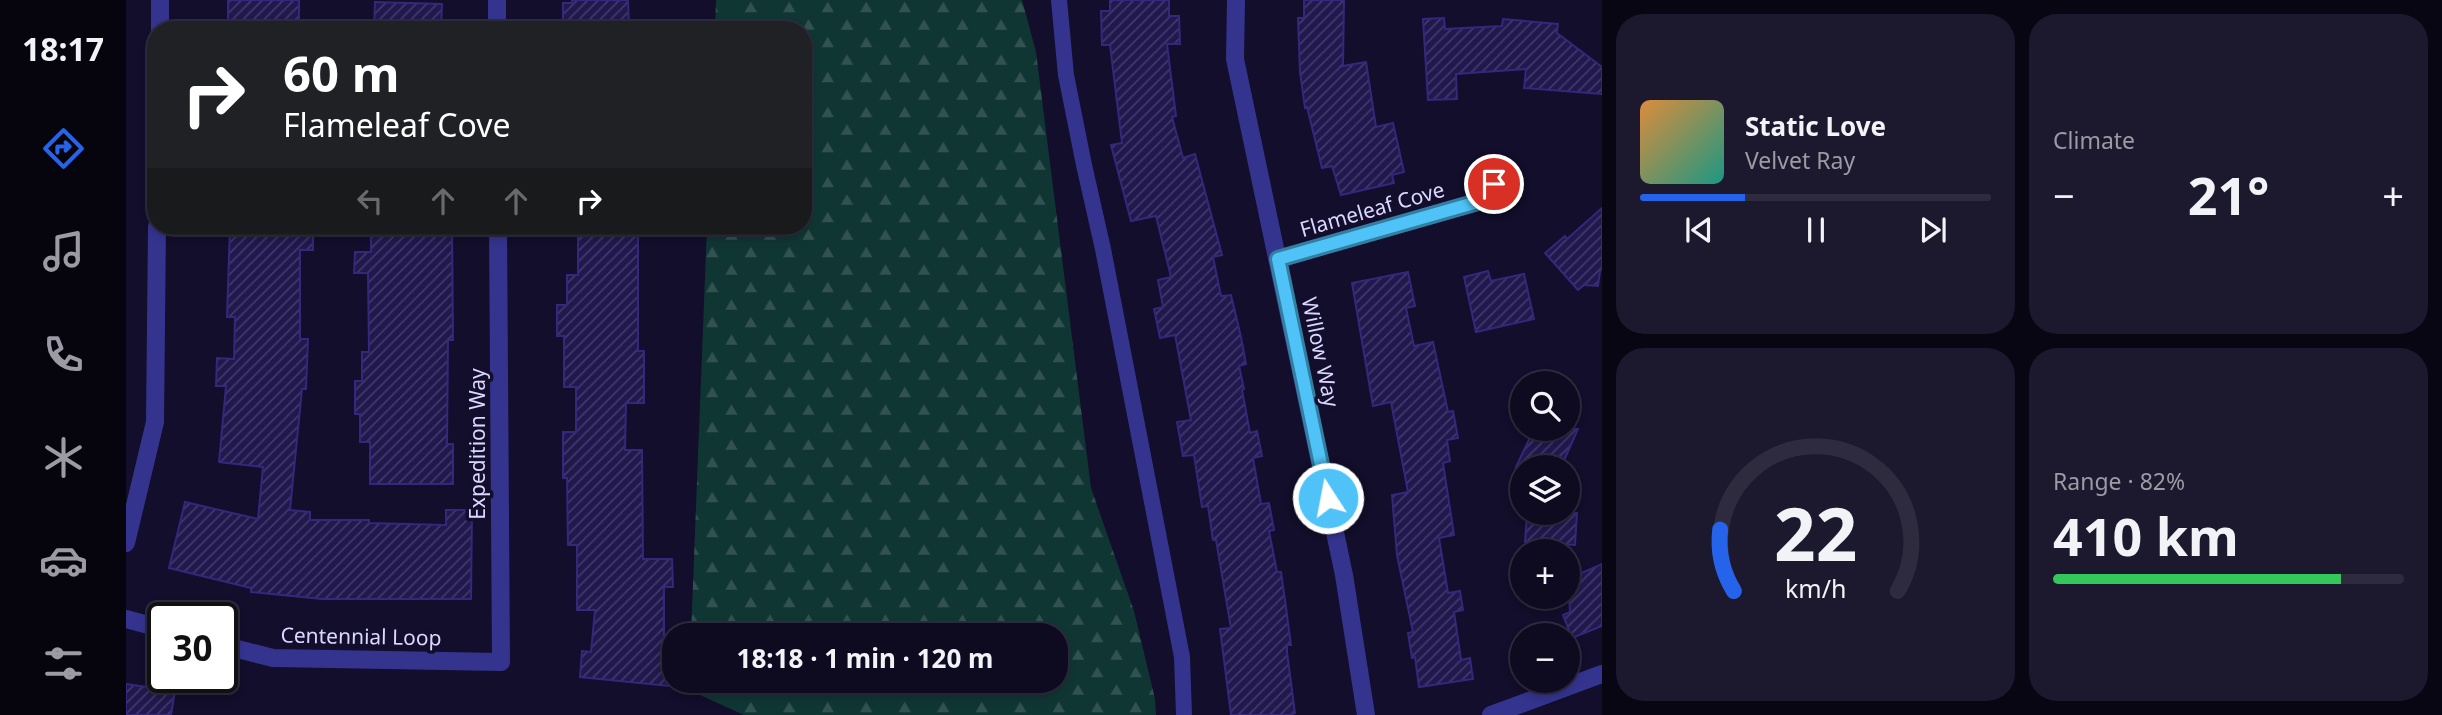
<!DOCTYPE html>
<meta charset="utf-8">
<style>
body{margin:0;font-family:"Noto Sans",sans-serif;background:#1c182d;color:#f1f3f6;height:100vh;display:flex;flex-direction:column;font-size:26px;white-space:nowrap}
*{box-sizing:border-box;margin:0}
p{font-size:23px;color:#9b9aa5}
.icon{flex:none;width:38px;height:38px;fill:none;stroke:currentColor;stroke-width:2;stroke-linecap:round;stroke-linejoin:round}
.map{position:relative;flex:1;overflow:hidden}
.panel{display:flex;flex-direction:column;gap:14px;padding:14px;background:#080612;width:840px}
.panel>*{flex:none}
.guide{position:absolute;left:21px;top:21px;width:665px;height:214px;border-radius:28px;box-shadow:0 4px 10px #0003,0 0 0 2px #2e2b3e;background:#202124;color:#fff;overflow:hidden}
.buttons{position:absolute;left:1384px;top:371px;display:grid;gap:14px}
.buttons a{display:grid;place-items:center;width:70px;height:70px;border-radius:50%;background:#0e0a20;box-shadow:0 4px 10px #0003,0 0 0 2px #2e2b3e;font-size:35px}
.speed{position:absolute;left:21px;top:602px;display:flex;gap:14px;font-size:35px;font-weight:700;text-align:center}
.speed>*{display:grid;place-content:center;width:91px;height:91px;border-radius:50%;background:#0e0a20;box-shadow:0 4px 10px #0003,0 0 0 2px #2e2b3e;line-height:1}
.speed .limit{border:4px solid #111;border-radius:10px;background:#fff;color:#111}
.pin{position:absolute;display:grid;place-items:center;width:60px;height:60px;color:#fff;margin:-30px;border:4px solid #fff;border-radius:50%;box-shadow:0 2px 7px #0007}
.me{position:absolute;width:77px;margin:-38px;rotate:349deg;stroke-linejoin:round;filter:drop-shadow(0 0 5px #0008)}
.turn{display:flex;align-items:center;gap:24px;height:147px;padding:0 21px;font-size:32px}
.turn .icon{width:91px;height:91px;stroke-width:2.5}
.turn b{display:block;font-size:49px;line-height:60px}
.lanes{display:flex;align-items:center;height:66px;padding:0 21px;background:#0003;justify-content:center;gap:35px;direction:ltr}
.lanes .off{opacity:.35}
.big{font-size:52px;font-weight:700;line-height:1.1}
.panel .tile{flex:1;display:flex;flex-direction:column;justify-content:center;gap:10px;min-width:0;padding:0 24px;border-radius:28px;background:#1c182d}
.panel .dial{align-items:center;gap:0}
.dial svg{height:182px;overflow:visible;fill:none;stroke:#2e2b3e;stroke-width:7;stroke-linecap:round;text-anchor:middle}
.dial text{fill:#f1f3f6;stroke:none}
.song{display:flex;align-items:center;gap:21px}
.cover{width:84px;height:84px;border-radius:10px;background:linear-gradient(135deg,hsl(30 70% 55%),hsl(170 70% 35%))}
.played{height:7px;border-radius:4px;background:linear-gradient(90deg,#2563eb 30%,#2e2b3e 30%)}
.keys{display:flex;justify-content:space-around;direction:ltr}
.heat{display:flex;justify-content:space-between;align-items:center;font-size:38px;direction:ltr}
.charge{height:10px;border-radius:5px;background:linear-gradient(90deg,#34c759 82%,#2e2b3e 0)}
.panel .tiles{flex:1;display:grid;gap:14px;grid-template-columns:repeat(2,1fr)}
.trip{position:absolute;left:536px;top:623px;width:406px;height:70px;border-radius:28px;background:#0e0a20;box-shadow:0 4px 10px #0003,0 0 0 2px #2e2b3e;font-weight:700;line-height:70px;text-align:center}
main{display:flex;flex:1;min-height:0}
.menu{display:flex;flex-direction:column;width:126px;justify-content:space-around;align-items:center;background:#06040d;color:#9b9aa5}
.menu .icon{width:49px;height:49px}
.menu .on{color:#2563eb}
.menu b{font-size:32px;color:#f1f3f6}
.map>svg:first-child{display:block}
.forest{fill:url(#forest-firs)}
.building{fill:url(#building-hatch);stroke:#35277c;stroke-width:2}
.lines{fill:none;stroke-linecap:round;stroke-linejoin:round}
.lane{stroke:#34348f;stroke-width:16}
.street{stroke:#34348f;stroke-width:18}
.route-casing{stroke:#337fa1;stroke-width:18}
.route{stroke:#4fc3f7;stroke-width:12}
.labels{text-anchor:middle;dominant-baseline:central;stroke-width:7;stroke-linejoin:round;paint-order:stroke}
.street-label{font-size:21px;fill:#dbd8ff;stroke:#120e2b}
</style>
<main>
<nav class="menu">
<b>18:17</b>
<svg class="icon on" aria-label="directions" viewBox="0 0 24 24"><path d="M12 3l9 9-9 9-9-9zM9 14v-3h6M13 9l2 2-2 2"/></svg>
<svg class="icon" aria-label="music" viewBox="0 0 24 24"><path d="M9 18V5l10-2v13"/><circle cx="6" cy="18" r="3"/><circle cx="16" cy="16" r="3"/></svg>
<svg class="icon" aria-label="phone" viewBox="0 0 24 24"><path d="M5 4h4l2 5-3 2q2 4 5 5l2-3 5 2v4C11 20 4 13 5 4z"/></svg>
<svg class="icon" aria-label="climate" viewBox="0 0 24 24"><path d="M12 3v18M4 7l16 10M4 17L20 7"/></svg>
<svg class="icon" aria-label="car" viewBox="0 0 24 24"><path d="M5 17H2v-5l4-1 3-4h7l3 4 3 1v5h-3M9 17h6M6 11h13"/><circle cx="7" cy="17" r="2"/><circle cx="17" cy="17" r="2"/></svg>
<svg class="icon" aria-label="filters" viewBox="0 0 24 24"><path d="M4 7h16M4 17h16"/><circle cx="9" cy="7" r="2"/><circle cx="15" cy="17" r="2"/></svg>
</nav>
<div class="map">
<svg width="1476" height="715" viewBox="0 0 1476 715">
<defs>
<pattern id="forest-firs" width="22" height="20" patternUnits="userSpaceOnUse" patternTransform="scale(1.75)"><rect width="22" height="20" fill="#103633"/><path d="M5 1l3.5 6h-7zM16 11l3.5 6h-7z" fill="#325252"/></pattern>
<pattern id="building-hatch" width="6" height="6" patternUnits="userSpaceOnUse" patternTransform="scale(1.75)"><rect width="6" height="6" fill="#21184e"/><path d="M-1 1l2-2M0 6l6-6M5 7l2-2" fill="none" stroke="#413969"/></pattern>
</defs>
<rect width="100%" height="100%" fill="#120e2b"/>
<path class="forest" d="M590 0H896L910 52 965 488 1008 611 1029 699 1030 715H618L563 690V681H929V635H565L581 226H677V30H589Z"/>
<path class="building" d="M102 0H173V30H102Z
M446 0H502L503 26 437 27V3H446Z
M984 0H1043V16H1053L1054 44H1041L1050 116 1046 117 1057 158 1069 154 1096 255 1087 257 1095 296 1105 295 1115 337 1120 364 1113 366 1118 389 1116 390 1124 433 1131 431 1136 456 1127 458 1135 504 1143 503 1148 530 1143 531 1151 572H1155L1158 593 1165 645H1161V652L1169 713 1164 715H1105L1094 629 1105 628 1090 540H1087L1082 506 1076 507 1068 455 1057 456 1051 422 1065 420 1049 335 1034 338 1028 309 1037 307 1032 280 1045 277 1030 216 1005 221 985 145 996 143 984 45H976L975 11H984Z
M1178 0H1218L1217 66 1240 62 1250 127 1267 123 1278 172 1266 175 1268 183 1215 195 1206 166 1196 168 1181 107 1179 108 1174 72 1172 18H1178Z
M249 2 316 4 315 30H248Z
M1318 18 1319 29 1376 26 1377 19 1432 24 1431 33 1476 67V94L1398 88 1400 69 1330 74 1331 99 1302 100 1297 19Z
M1476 208V269L1474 271 1472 286 1458 285 1452 290 1419 253 1439 236 1441 239Z
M104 226 187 228V250H174V339H182L180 389H176L164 510 184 512V520H243V523L320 525V510H346L345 599H196L125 592V588L43 568 59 502 132 519 137 467 93 462 100 386H90L91 358 108 359 109 317H101Z
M245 226H326L327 340H322L321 444H327V484H244V442H234V414H229V381H236V352H243L242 273H228L229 252H245Z
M452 226H512V351H518V403H500L499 450H516L517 559H546L547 587H538V635L541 636 539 661 546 662 543 686 454 677 456 651 465 652 469 610H451V545H442L441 478H437V432H450V387H438V336H431V305H441V275H452Z
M1362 271 1365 281 1398 274 1408 319 1350 332 1338 277Z
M1282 272 1289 306 1280 308 1288 346 1307 342 1322 412 1327 411 1332 438 1321 440 1324 461 1317 463 1328 535 1313 538 1322 593 1334 591 1337 610 1328 612 1335 660 1344 658 1347 679 1293 687 1289 657 1286 658 1282 633 1287 632 1271 555 1266 495 1282 492 1265 402 1247 406 1226 283Z
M1408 429H1452L1435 467H1390Z
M1401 513H1451L1449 545 1399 542Z
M1476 564V626L1446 638 1437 615 1444 612 1442 579Z
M0 684 49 691 45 715H0Z"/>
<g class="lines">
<path class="lane" d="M933 0 940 75 958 165 977 249 1056 657 1058 715"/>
<path class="street" d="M371 0V30
M1110 0 1109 59 1218 575 1240 715
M34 30V0
M1152 259 1362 199 1375 170
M0 543 29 422 31 226
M0 619 37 629
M96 645 147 658 375 662 372 226
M1365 715 1476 674"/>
</g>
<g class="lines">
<defs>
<path id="route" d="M1202 498 1152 259 1362 199 1368 184"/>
</defs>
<use href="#route" class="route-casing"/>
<use href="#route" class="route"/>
</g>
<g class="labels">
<g class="street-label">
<text transform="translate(1246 209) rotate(-16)">Flameleaf Cove</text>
<text transform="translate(1195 352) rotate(78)">Willow Way</text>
<text transform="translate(351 444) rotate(-90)">Expedition Way</text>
<text transform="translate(235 636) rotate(1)">Centennial Loop</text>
</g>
</g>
</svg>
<div class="buttons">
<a><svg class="icon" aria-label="search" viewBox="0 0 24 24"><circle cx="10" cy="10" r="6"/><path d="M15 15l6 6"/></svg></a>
<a><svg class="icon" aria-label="layers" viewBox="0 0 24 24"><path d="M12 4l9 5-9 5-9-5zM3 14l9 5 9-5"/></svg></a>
<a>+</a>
<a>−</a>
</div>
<div class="speed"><div class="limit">30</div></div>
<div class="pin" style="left:1368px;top:184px;background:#d93025"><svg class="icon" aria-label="arrive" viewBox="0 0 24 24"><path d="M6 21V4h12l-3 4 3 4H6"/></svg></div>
<svg class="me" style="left:1202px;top:498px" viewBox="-20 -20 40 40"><circle r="17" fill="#4fc3f7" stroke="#fff" stroke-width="3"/><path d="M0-11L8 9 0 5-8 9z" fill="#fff"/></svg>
<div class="trip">18:18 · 1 min · 120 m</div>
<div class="guide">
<div class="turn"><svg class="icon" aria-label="right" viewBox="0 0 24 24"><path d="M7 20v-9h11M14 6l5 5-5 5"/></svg><div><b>60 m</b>Flameleaf Cove</div></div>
<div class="lanes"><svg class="icon off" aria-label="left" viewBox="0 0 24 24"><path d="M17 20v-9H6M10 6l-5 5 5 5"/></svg><svg class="icon off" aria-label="ahead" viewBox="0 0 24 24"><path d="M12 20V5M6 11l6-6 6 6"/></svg><svg class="icon off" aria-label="ahead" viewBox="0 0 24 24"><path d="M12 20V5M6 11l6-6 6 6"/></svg><svg class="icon" aria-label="right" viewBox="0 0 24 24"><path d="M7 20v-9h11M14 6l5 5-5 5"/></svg></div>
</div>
</div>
<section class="panel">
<div class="tiles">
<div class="tile">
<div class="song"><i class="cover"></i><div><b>Static Love</b><p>Velvet Ray</p></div></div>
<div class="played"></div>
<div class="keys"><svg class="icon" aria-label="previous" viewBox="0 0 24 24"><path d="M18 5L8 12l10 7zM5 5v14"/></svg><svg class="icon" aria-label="pause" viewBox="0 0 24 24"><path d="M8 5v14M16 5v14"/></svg><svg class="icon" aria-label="next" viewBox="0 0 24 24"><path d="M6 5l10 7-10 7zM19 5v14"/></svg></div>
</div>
<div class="tile"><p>Climate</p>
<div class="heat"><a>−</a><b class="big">21°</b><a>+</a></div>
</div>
<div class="tile dial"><svg viewBox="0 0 100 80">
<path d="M14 69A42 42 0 1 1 86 69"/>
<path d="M14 69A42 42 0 0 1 8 42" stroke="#2563eb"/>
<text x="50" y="56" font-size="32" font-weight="700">22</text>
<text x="50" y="72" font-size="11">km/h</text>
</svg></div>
<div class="tile"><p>Range · 82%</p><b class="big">410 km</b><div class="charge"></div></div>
</div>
</section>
</main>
